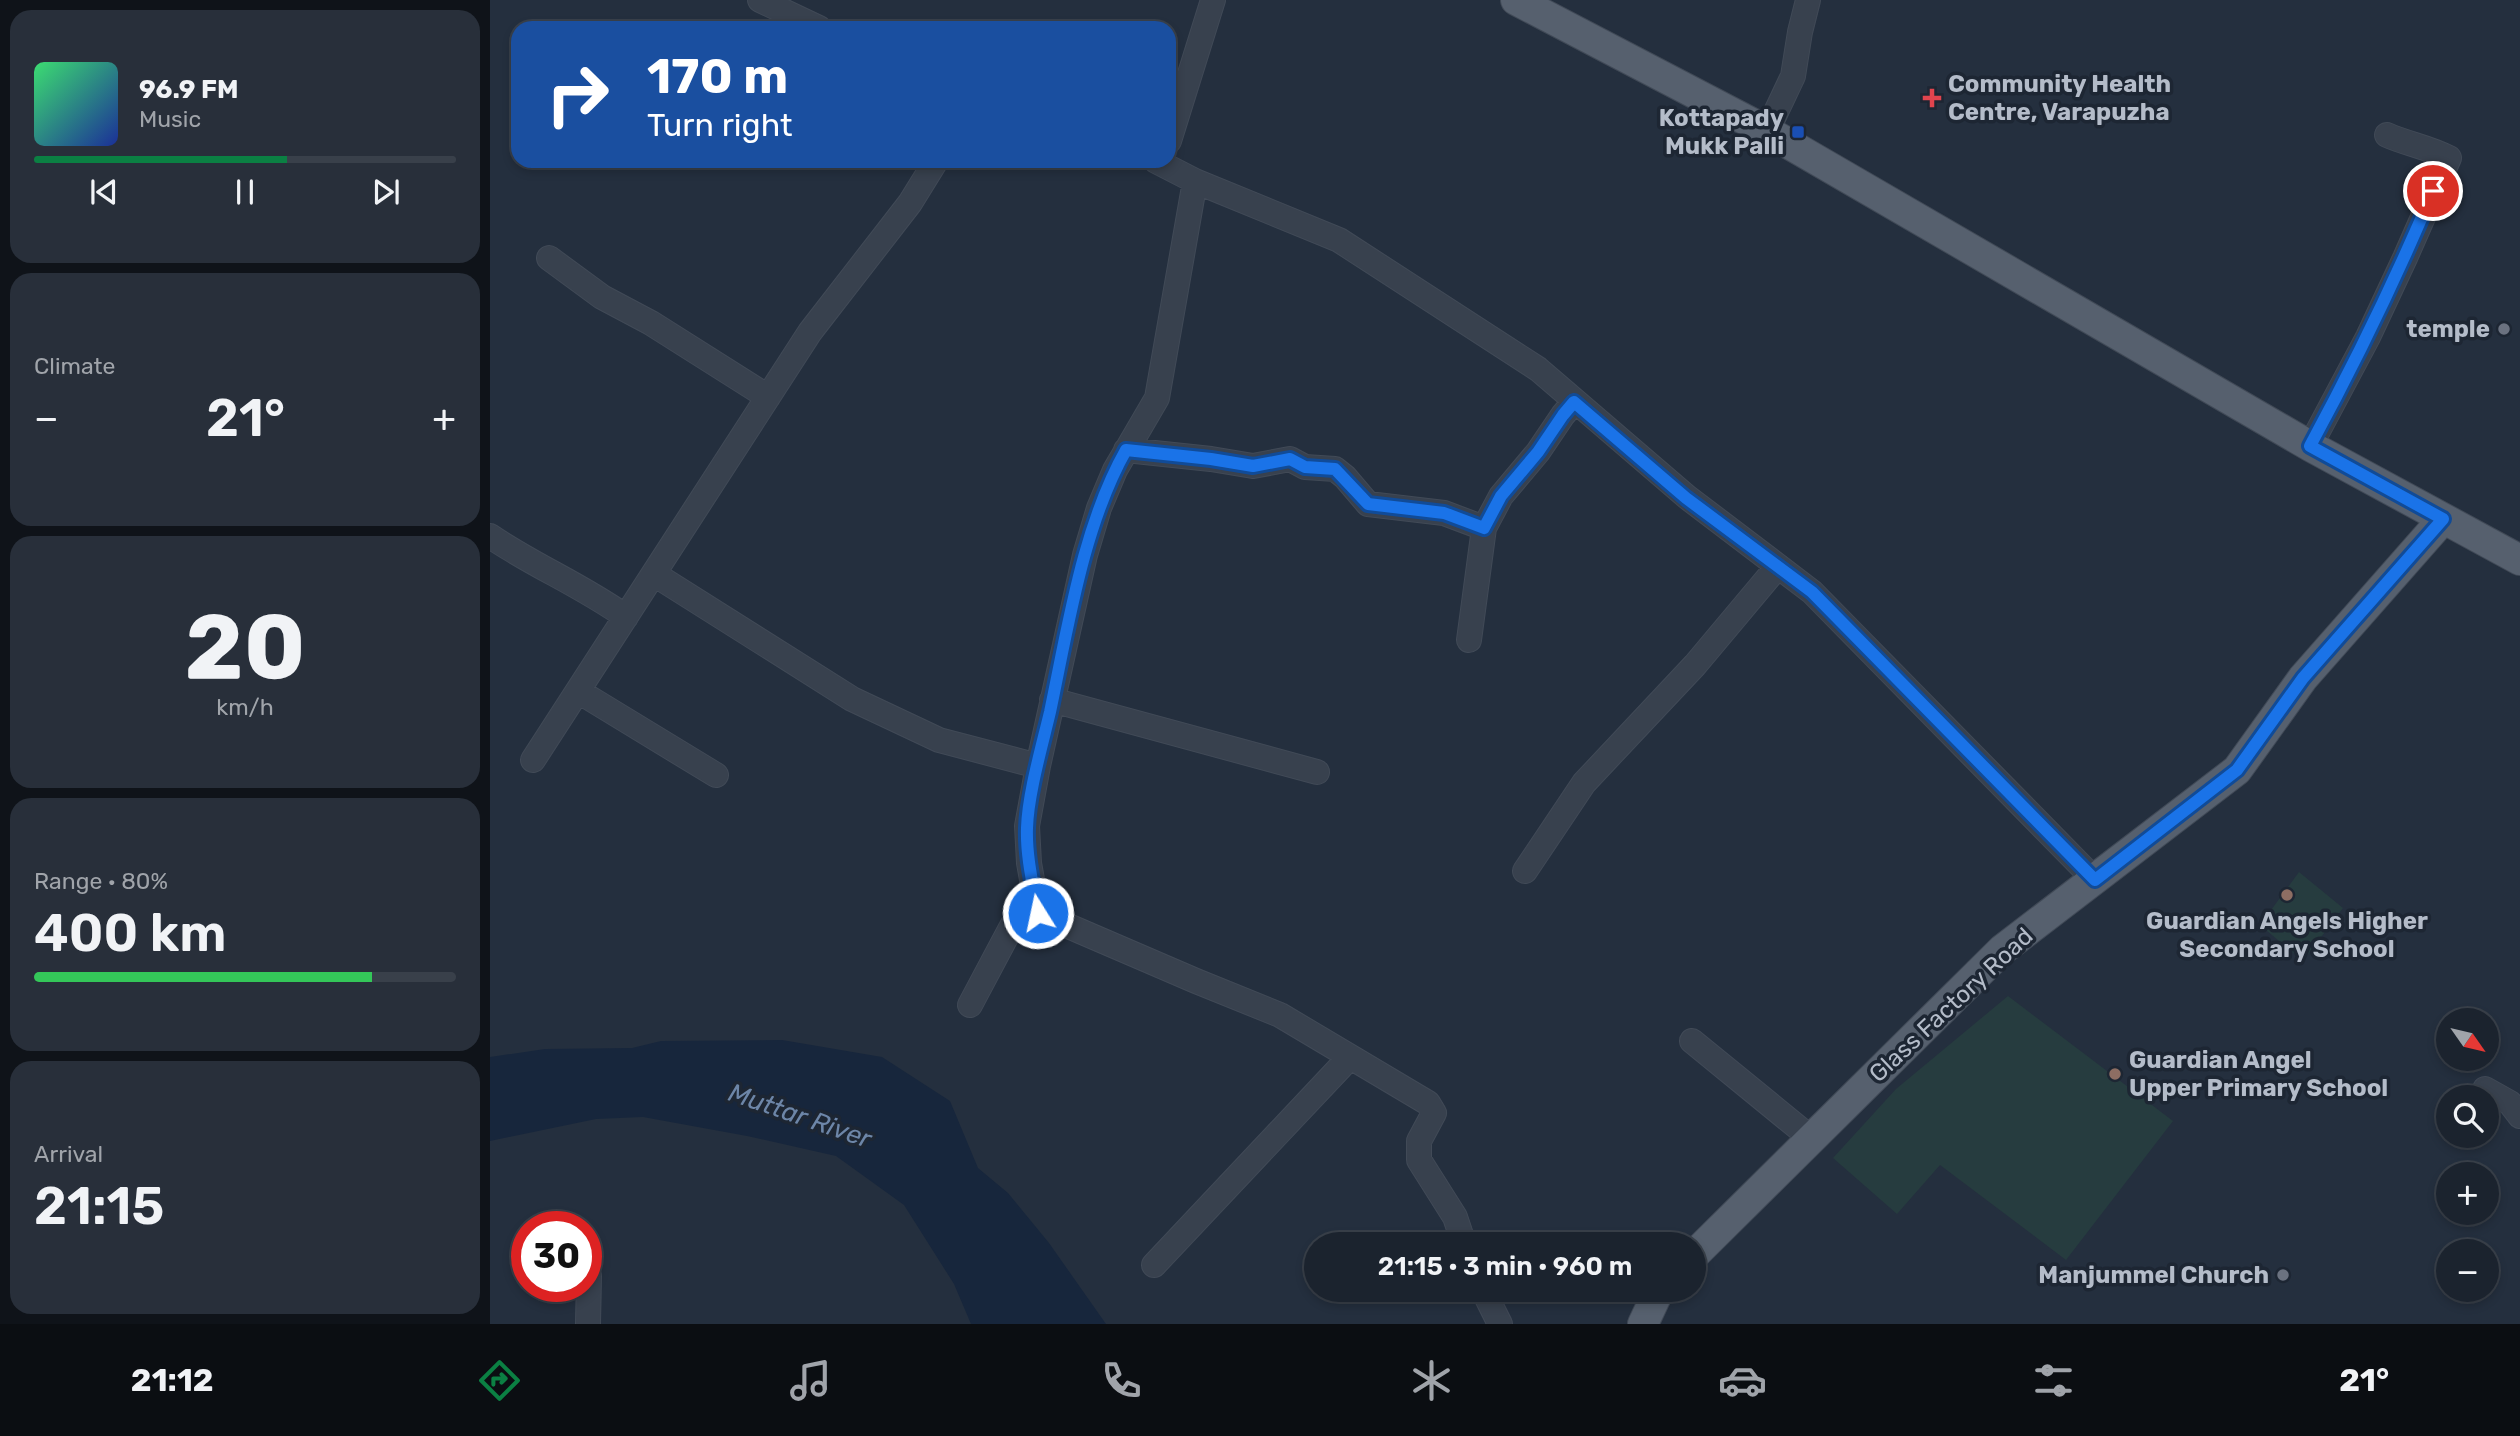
<!DOCTYPE html>
<meta charset="utf-8">
<style>
body{margin:0;font-family:Rubik,sans-serif;background:#282f3a;color:#f1f3f6;height:100vh;display:flex;flex-direction:column;font-size:26px;white-space:nowrap}
*{box-sizing:border-box;margin:0}
p{font-size:23px;color:#a0a4aa}
.icon{flex:none;width:38px;height:38px;fill:none;stroke:currentColor;stroke-width:2;stroke-linecap:round;stroke-linejoin:round}
.map{position:relative;flex:1;overflow:hidden}
.panel{display:flex;flex-direction:column;gap:10px;padding:10px;background:#0f1319;width:490px}
.panel>*{flex:none}
.guide{position:absolute;left:21px;top:21px;width:665px;height:147px;border-radius:21px;box-shadow:0 4px 10px #0003,0 0 0 2px #39404a;background:#1a4fa0;color:#fff;overflow:hidden}
.needle{width:46px;rotate:124deg}
.tools{position:absolute;left:1946px;top:1008px;display:grid;gap:14px}
.tools a{display:grid;place-items:center;width:63px;height:63px;border-radius:50%;background:#1b232e;box-shadow:0 4px 10px #0003,0 0 0 2px #39404a;font-size:35px}
.speed{position:absolute;left:21px;top:1211px;display:flex;gap:14px;font-size:35px;font-weight:700;text-align:center}
.speed>*{display:grid;place-content:center;width:91px;height:91px;border-radius:50%;background:#1b232e;box-shadow:0 4px 10px #0003,0 0 0 2px #39404a;line-height:1}
.speed .limit{border:10px solid #d22;background:#fff;color:#111}
.pin{position:absolute;display:grid;place-items:center;width:60px;height:60px;color:#fff;margin:-30px;border:4px solid #fff;border-radius:50%;box-shadow:0 2px 7px #0007}
.me{position:absolute;width:77px;margin:-38px;rotate:350deg;stroke-linejoin:round;filter:drop-shadow(0 0 5px #0008)}
.turn{display:flex;align-items:center;gap:24px;height:147px;padding:0 21px;font-size:32px}
.turn .icon{width:91px;height:91px;stroke-width:2.5}
.turn b{display:block;font-size:49px;line-height:60px}
.big{font-size:52px;font-weight:600;line-height:1.1}
.panel .card{flex:1;display:flex;flex-direction:column;justify-content:center;gap:10px;min-width:0;padding:0 24px;border-radius:21px;background:#282f3a}
.panel .dial{align-items:center;gap:0}
.dial b{font-size:91px;line-height:1}
.song{display:flex;align-items:center;gap:21px}
.cover{width:84px;height:84px;border-radius:10px;background:linear-gradient(135deg,hsl(140 70% 55%),hsl(230 70% 35%))}
.played{height:7px;border-radius:4px;background:linear-gradient(90deg,#0b8043 60%,#39404a 60%)}
.keys{display:flex;justify-content:space-around;direction:ltr}
.heat{display:flex;justify-content:space-between;align-items:center;font-size:38px;direction:ltr}
.charge{height:10px;border-radius:5px;background:linear-gradient(90deg,#34c759 80%,#39404a 0)}
.trip{position:absolute;left:814px;top:1232px;width:402px;height:70px;border-radius:35px;background:#1b232e;box-shadow:0 4px 10px #0003,0 0 0 2px #39404a;font-weight:600;line-height:70px;text-align:center}
.dock{display:flex;height:112px;justify-content:space-around;align-items:center;background:#0b0e12;color:#a0a4aa}
.dock .icon{width:49px;height:49px}
.dock .selected{color:#0b8043}
.dock b{font-size:32px;color:#f1f3f6}
main{display:flex;flex:1;min-height:0}
.map>svg:first-child{display:block}
.green{fill:#263c3f}
.water{fill:#17263c}
.lines{fill:none;stroke-linecap:round;stroke-linejoin:round}
.minor-casing{stroke:#414a57;stroke-width:26}
.major-casing{stroke:#414a57;stroke-width:32}
.minor{stroke:#38414e;stroke-width:24}
.major{stroke:#56606e;stroke-width:30}
.route-casing{stroke:#114b97;stroke-width:18}
.route{stroke:#1a73e8;stroke-width:12}
.health-dot{fill:#e0444e;stroke:#1d2633;stroke-width:2.5}
.transit-dot{fill:#1a4fb4;stroke:#1d2633;stroke-width:2.5}
.worship-dot{fill:#6b7280;stroke:#1d2633;stroke-width:2.5}
.education-dot{fill:#8d6e63;stroke:#1d2633;stroke-width:2.5}
.labels{text-anchor:middle;dominant-baseline:central;stroke-width:7;stroke-linejoin:round;paint-order:stroke}
.poi-label{font-size:24px;font-weight:bold;fill:#b4bcc9;stroke:#1d2633;text-anchor:end}
.street-label{font-size:24px;fill:#b4bcc9;stroke:#1d2633}
.water-label{font-size:26px;font-style:italic;fill:#6d86a8;stroke:#1d2633}
</style>
<main>
<section class="panel">
<div class="card">
<div class="song"><i class="cover"></i><div><b>96.9 FM</b><p>Music</p></div></div>
<div class="played"></div>
<div class="keys"><svg class="icon" aria-label="previous" viewBox="0 0 24 24"><path d="M18 5L8 12l10 7zM5 5v14"/></svg><svg class="icon" aria-label="pause" viewBox="0 0 24 24"><path d="M8 5v14M16 5v14"/></svg><svg class="icon" aria-label="next" viewBox="0 0 24 24"><path d="M6 5l10 7-10 7zM19 5v14"/></svg></div>
</div>
<div class="card"><p>Climate</p>
<div class="heat"><a>−</a><b class="big">21°</b><a>+</a></div>
</div>
<div class="card dial"><b>20</b><p>km/h</p></div>
<div class="card"><p>Range · 80%</p><b class="big">400 km</b><div class="charge"></div></div>
<div class="card"><p>Arrival</p><b class="big">21:15</b></div>
</section>
<div class="map">
<svg width="2030" height="1324" viewBox="0 0 2030 1324">
<rect width="100%" height="100%" fill="#242f3e"/>
<path class="green" d="M1809 872 1853 908 1813 961 1770 925Z
M1518 996 1683 1121 1576 1260 1450 1165 1407 1214 1343 1158 1406 1089Z"/>
<path class="water" d="M292 1040 392 1057 460 1101 488 1168 518 1193 559 1243 616 1324H481L464 1284 414 1205 346 1156 257 1136 153 1117 106 1119 0 1141V1057L55 1049 142 1048 171 1041Z"/>
<g class="lines">
<defs>
<path id="minor" d="M270 0 329 28
M1277 131 1303 76 1310 32 1318 0
M679 141 723 0
M666 161 705 181 849 240 1048 369 1197 497 1322 592 1605 880
M59 258 112 297 161 323 278 397
M1820 446 1878 337 1915 258 1959 158C1938 147 1917 144 1897 135
M636 450 721 459 763 466 800 459 815 467 845 469 855 477 878 504 954 513 994 528
M0 536C44 566 93 586 136 617
M164 574 362 699 449 740 548 766
M979 640 994 528 1011 496 1048 452 1073 415 1084 402
M88 691 226 775
M562 700 827 772
M43 760 320 332 420 203 446 161
M1035 871 1094 783 1205 665 1288 566
M548 913 539 863 537 826 548 766 595 555 609 508 625 470 667 398 705 181
M480 1005 523 924 548 913 706 981 790 1015 938 1103 944 1113 929 1141V1160L965 1217 974 1244
M1202 1041 1322 1139
M1995 1089 2020 1103 2030 1116
M664 1265 860 1057
M993 1290 1010 1324
M98 1324 99 1276"/>
<path id="major" d="M1026 0 1277 131 1820 446 2030 560
M1204 1255 1512 950 1747 770 1813 678 1953 519
M1153 1324 1169 1290"/>
</defs>
<use href="#minor" class="minor-casing"/>
<use href="#major" class="major-casing"/>
<use href="#minor" class="minor"/>
<use href="#major" class="major"/>
</g>
<g class="lines">
<defs>
<path id="route" d="M548 913C543 885 536 856 537 828 538 794 552 746 560 712 578 627 593 526 636 450L721 459 763 466 800 459 815 467 845 469 878 504 954 513 994 528 1011 496 1048 452 1073 415 1084 402 1196 498 1322 592 1605 880 1747 770 1813 678 1953 519 1820 446C1865 363 1906 279 1943 191"/>
</defs>
<use href="#route" class="route-casing"/>
<use href="#route" class="route"/>
</g>
<path class="health-dot" d="M1438.5 87.5h7v7h7v7h-7v7h-7v-7h-7v-7h7z"/>
<rect class="transit-dot" x="1301" y="125" width="14" height="14" rx="3.5"/>
<g class="worship-dot">
<circle cx="2014" cy="329" r="7"/>
<circle cx="1793" cy="1275" r="7"/>
</g>
<g class="education-dot">
<circle cx="1797" cy="895" r="7"/>
<circle cx="1625" cy="1074" r="7"/>
</g>
<g class="labels">
<g class="poi-label">
<text x="1458" y="84" text-anchor="start">Community Health<tspan x="1458" dy="28">Centre, Varapuzha</tspan></text>
<text x="1294" y="118">Kottapady<tspan x="1294" dy="28">Mukk Palli</tspan></text>
<text x="2000" y="329">temple</text>
<text x="1797" y="921" text-anchor="middle">Guardian Angels Higher<tspan x="1797" dy="28">Secondary School</tspan></text>
<text x="1639" y="1060" text-anchor="start">Guardian Angel<tspan x="1639" dy="28">Upper Primary School</tspan></text>
<text x="1779" y="1275">Manjummel Church</text>
</g>
<g class="street-label">
<text transform="translate(1461 1005) rotate(-43)">Glass Factory Road</text>
</g>
<g class="water-label">
<text transform="translate(310 1116) rotate(19)">Muttar River</text>
</g>
</g>
</svg>
<div class="tools">
<a><svg class="needle" viewBox="-14 -14 28 28"><path d="M0-13l5 13h-10z" fill="#e53935"/><path d="M0 13l5-13h-10z" fill="#a0a4aa"/></svg></a>
<a><svg class="icon" aria-label="search" viewBox="0 0 24 24"><circle cx="10" cy="10" r="6"/><path d="M15 15l6 6"/></svg></a>
<a>+</a>
<a>−</a>
</div>
<div class="speed"><div class="limit">30</div></div>
<div class="pin" style="left:1943px;top:191px;background:#d93025"><svg class="icon" aria-label="arrive" viewBox="0 0 24 24"><path d="M6 21V4h12l-3 4 3 4H6"/></svg></div>
<svg class="me" style="left:548px;top:913px" viewBox="-20 -20 40 40"><circle r="17" fill="#1a73e8" stroke="#fff" stroke-width="3"/><path d="M0-11L8 9 0 5-8 9z" fill="#fff"/></svg>
<div class="trip">21:15 · 3 min · 960 m</div>
<div class="guide">
<div class="turn"><svg class="icon" aria-label="right" viewBox="0 0 24 24"><path d="M7 20v-9h11M14 6l5 5-5 5"/></svg><div><b>170 m</b>Turn right</div></div>
</div>
</div>
</main>
<nav class="dock">
<b>21:12</b>
<svg class="icon selected" aria-label="directions" viewBox="0 0 24 24"><path d="M12 3l9 9-9 9-9-9zM9 14v-3h6M13 9l2 2-2 2"/></svg>
<svg class="icon" aria-label="music" viewBox="0 0 24 24"><path d="M9 18V5l10-2v13"/><circle cx="6" cy="18" r="3"/><circle cx="16" cy="16" r="3"/></svg>
<svg class="icon" aria-label="phone" viewBox="0 0 24 24"><path d="M5 4h4l2 5-3 2q2 4 5 5l2-3 5 2v4C11 20 4 13 5 4z"/></svg>
<svg class="icon" aria-label="climate" viewBox="0 0 24 24"><path d="M12 3v18M4 7l16 10M4 17L20 7"/></svg>
<svg class="icon" aria-label="car" viewBox="0 0 24 24"><path d="M5 17H2v-5l4-1 3-4h7l3 4 3 1v5h-3M9 17h6M6 11h13"/><circle cx="7" cy="17" r="2"/><circle cx="17" cy="17" r="2"/></svg>
<svg class="icon" aria-label="filters" viewBox="0 0 24 24"><path d="M4 7h16M4 17h16"/><circle cx="9" cy="7" r="2"/><circle cx="15" cy="17" r="2"/></svg>
<b>21°</b>
</nav>
